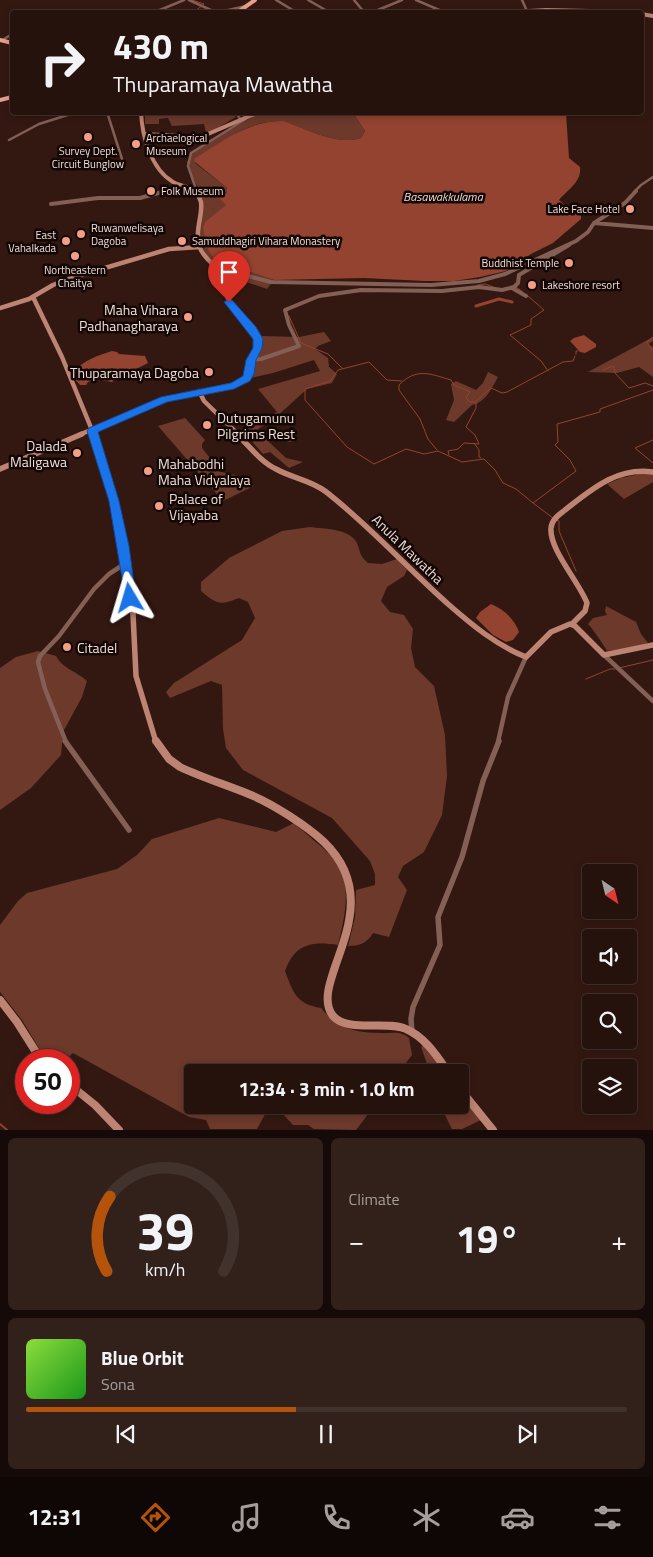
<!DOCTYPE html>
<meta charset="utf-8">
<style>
body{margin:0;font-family:"Titillium Web",sans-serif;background:#32201b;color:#f1f3f6;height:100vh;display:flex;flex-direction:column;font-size:19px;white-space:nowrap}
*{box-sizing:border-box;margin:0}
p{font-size:16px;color:#a49e9d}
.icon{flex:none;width:28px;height:28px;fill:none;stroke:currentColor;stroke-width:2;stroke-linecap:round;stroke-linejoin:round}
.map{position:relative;height:1130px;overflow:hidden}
.side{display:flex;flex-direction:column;gap:8px;padding:8px;background:#150a07;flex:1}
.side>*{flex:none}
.banner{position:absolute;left:10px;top:10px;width:634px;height:105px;border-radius:5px;box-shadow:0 2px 8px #0003,0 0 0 1px #42322e;background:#26120d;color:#f1f3f6;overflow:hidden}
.needle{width:32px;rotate:145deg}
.controls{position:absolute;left:582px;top:864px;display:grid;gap:10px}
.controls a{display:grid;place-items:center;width:55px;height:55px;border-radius:5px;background:#26120d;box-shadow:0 2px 8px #0003,0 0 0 1px #42322e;font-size:25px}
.speed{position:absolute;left:15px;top:1049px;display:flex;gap:10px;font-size:25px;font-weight:700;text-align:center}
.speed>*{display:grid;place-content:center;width:65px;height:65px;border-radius:50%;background:#26120d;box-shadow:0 2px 8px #0003,0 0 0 1px #42322e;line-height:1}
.speed .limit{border:8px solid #d22;background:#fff;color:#111}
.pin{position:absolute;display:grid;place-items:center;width:42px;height:42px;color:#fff;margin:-51px -21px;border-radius:50% 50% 50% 0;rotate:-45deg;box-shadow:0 0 5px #0007}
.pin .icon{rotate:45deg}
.me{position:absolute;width:55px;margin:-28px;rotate:353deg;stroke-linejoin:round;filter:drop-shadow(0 0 4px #0008)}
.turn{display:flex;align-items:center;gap:18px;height:105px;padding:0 20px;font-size:22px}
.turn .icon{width:65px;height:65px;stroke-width:2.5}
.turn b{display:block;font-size:35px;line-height:42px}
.big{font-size:38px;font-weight:700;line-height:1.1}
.side .tile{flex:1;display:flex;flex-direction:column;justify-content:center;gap:8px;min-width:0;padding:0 18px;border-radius:8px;background:#32201b}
.side .dial{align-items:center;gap:0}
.dial svg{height:130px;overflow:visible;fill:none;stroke:#42322e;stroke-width:7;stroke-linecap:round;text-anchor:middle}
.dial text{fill:#f1f3f6;stroke:none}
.song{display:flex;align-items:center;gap:15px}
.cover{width:60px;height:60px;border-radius:8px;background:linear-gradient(135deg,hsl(90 70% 55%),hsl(120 70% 35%))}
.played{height:5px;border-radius:2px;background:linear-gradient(90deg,#b45309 45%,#42322e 45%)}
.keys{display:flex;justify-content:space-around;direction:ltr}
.heat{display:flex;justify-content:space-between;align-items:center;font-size:28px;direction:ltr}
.side .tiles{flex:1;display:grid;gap:8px;grid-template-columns:1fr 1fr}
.tile:last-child{grid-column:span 2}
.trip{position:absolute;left:184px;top:1064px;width:285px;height:50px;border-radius:5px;background:#26120d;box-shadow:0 2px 8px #0003,0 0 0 1px #42322e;font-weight:700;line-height:50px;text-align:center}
.dock{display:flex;height:80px;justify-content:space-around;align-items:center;background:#0f0705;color:#a49e9d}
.dock .icon{width:35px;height:35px}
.dock .selected{color:#b45309}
.dock b{font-size:22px;color:#f1f3f6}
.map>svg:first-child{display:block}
.green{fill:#6c392b}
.water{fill:#93432f}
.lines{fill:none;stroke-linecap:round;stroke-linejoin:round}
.stream-far1{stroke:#93432f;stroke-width:1}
.stream{stroke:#93432f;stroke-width:2}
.canal{stroke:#93432f;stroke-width:3}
.street-far3{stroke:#845f56;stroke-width:2.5}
.street-far2{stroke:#845f56;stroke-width:4}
.street-far1{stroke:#845f56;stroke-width:4.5}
.street{stroke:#845f56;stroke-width:5.5}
.secondary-far3{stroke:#bd8373;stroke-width:4}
.secondary-far2{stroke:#bd8373;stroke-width:4.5}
.secondary-far1{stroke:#bd8373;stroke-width:5.5}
.secondary{stroke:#bd8373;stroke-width:8}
.primary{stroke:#e99e8a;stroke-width:4}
.route{fill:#1a73e8;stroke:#114b97}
.poi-dot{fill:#f49e88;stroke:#130705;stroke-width:2}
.labels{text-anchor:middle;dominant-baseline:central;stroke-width:5;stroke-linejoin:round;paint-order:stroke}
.far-poi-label{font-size:11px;fill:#f0ddd7;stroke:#130705;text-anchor:start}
.far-water-label{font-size:12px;font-style:italic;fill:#efd7d1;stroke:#130705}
.poi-label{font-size:14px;fill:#f0ddd7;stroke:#130705;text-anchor:start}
.street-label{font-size:14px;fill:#f0ddd7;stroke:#130705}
</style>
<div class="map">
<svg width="653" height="1130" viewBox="0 0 653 1130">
<rect width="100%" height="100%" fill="#331811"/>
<path class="green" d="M148 112H230L236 117 209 133H206L204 124 172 126 168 118 159 119V124H145V114Z
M259 113H353L365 131 361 138C337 146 307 129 284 121 246 120 224 142 195 163L227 188V192L221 196 226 205 223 208 219 262 274 280 267 289C235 278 200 269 199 227 199 218 204 209 203 201 201 187 188 175 187 162L192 153Z
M324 332 331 341 318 346 315 349 328 358 329 367 337 374 332 383 307 389 274 419 253 432 263 441 282 431 296 433 295 441 288 442 279 436 269 442 286 458 303 462 289 468 270 452 263 454 241 429 277 412 258 389 320 371 314 360 273 373 250 378 261 343V336L299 337Z
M653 337V341L648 344 653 347V377L639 367 617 373 588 372Z
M488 372 498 377C492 388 485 403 472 405L454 422 446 420 454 400 451 384 456 381 476 390 483 383Z
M185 418 205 440 202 444V448L221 472 239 476 254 486 223 501 158 426Z
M644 473 653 474V482L624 499 607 484 621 478Z
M310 527C324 529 349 528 357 543 361 553 359 555 368 563L382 564 397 559 407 570 404 576 387 587 381 601 390 612 404 615 413 629 411 648 415 667 434 686 445 735 447 776 442 815 424 852 403 866 398 877 407 890 389 937 373 933C367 943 360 946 348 946L355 917 356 890 375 885V874L370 861 332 818 243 770 226 748 223 729 222 685 211 681 170 698 166 692 174 683 242 640 255 618 248 602 239 598C219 606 217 604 201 591V582L229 558 282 531Z
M606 606 636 622 641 634 648 643 630 648 607 651C603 644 593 629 588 624L593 618 607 615 605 611Z
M38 651 56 656C63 669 76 671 87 681L82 697 63 732 61 755 31 788 0 810V668L16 657Z
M219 818 276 832 294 823C307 835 322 846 334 859 354 882 344 919 338 945 311 941 295 944 285 971 293 992 296 1004 321 1008 339 1030 357 1033 384 1033 395 1033 401 1031 409 1038L412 1055 399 1072H192V1105H270L257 1129H210L206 1120 189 1117 73 1053 65 1060H46L22 1020 0 992V925L18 901 27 893 117 869 137 855 152 839Z
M425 1044 445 1072H430L421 1047Z
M460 1093 481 1120 462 1129H452L440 1105H460Z
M284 1105H375L356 1130 314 1129 308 1125H293L283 1114Z"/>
<path class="water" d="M353 113H566L569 158 580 167C582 182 567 190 559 200L568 208 581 214V219L553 243 531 254 506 271 480 277 454 281H424L364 278 274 280 219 262 214 259 206 246 203 227 205 222 226 205 220 199 227 192V188L195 162 194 159C223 141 249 120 284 121 307 129 337 146 361 138L365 131Z
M584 335 596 344V347L585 353 580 352 570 341 574 338Z
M112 351 117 352 119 354 145 356 148 363 136 369 134 373 124 374 112 382 95 379 88 382 86 385H80L75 379 74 371C86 359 97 356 112 351Z
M491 604C504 609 515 620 519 632L513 640 506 642 493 635 476 618 480 612Z"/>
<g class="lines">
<path class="stream-far1" d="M192 0 204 4 194 12
M478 285 485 284 496 288
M516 287 523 292
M528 296 544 310 531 319V325L510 335 541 361 548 371
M289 316 301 343 328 354 342 368
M653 337 647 342 653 351
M576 354V351H578
M603 370 613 366 615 373 629 388 645 383 653 386
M402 381 387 380 369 362 338 370 330 381 305 389V400L347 447 374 464 406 449 424 454 438 451 462 462 484 459 495 470 503 483 516 489 533 503
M476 401 491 388 502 393 507 392 563 362 573 361 575 356
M653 440 635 448 653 463
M474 443 479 450V457L481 458
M437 450 428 439 420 419 399 390V385C417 367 430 374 451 380L454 385 470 392 466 398 470 402H476V408L466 427 475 435 479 444 464 443 458 449 448 451 449 455
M553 518 533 503 576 471 570 460 555 445 558 442 557 424 600 412V409L653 390
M556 520 559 521V531L576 571
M619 668 653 660
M586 679 610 669H615"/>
<path class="stream" d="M0 1124 7 1130"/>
<path class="canal" d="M476 306 499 299 512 302"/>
<path class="street-far3" d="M189 0 213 11H224L246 6
M276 0 296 12
M308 0 329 12
M354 0 364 12
M416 0 444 12
M522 0 527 11
M155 12 184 0
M373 12 402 0
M1 41 12 34
M107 112 122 159
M236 113 241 120
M9 140 39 124 74 113
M196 189 188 166 191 153 246 119
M163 192 180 184
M634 192 641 185 653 177"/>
<path class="street-far2" d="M51 204 98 198H140L166 191
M594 223 653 228
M212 263 244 275 271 282 431 285 479 281 505 274 576 241 588 232 594 223 625 203 636 191
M512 288 526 296
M251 360 261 359 299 346 289 325 285 310 319 296 361 290 442 291 479 287 502 290 514 287 518 283 519 275 569 245"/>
<path class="street-far1" d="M604 655 653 701
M66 742 45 689 38 662 40 656 59 636 94 589 109 574 126 563
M498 742 508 697 526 657"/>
<path class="street" d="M65 741 129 830
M412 1032 411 1019 413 1007 440 945 438 917 462 857 483 781 499 741"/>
<path class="secondary-far3" d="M512 12 546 10 633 12
M641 14 653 16
M141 112C142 136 151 169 173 182 180 186 188 187 196 189L197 192
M144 134 201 137 259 112"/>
<path class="secondary-far2" d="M33 297 62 357 94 435
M0 308 29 299 53 285 71 278 169 249 200 247
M199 391 204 401 239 435
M79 435 158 401 232 385C249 378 246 376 251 360 253 355 256 351 258 346 262 327 237 317 229 303 226 296 230 288 227 280 220 268 205 261 200 248 194 230 203 216 201 202 200 199 198 195 197 191"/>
<path class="secondary-far1" d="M93 434 117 514 133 614 136 676 156 742
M237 434C249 446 261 462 276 469 292 478 310 480 325 491 369 525 406 567 448 604 472 625 496 645 526 657L551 632 570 624 575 626 604 655 653 645
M0 469 82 434
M572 624 585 611 587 603C579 582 549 549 551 528 552 519 559 515 565 510 592 489 617 467 653 472"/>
<path class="secondary" d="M156 741 169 759 180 767C203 778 227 785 251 795 273 804 307 826 324 842 392 908 306 982 333 1016 348 1033 387 1020 406 1029 425 1037 437 1056 448 1072
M0 1000 17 1022 41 1060
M69 1084 95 1105 119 1130
M460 1089 493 1130"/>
<path class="primary" d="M238 12 255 0
M0 40 12 43
M0 100 12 97"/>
</g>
<path class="route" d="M229 299 232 300 256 327 263 339 262 348 256 360 254 374 250 381 234 389 167 402 98 432 119 501 129 546 136 598 134 602H126L109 501 87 431 89 428 161 397 231 383 243 376 246 360 253 348V339L224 302Z"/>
<g class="poi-dot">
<circle cx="88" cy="137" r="5"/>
<circle cx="136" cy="144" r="5"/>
<circle cx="151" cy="191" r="5"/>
<circle cx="630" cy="209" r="5"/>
<circle cx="81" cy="234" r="5"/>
<circle cx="66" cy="241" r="5"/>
<circle cx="182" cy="241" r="5"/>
<circle cx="75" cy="256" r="5"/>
<circle cx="569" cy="263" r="5"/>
<circle cx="532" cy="285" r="5"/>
<circle cx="188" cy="317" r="5"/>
<circle cx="209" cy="372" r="5"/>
<circle cx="207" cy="425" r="5"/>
<circle cx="77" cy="453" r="5"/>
<circle cx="148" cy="471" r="5"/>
<circle cx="159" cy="506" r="5"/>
<circle cx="67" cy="647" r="5"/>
</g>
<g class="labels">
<g class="far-poi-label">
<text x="146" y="138">Archaelogical<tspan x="146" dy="13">Museum</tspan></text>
<text x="88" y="151" text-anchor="middle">Survey Dept.<tspan x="88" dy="13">Circuit Bunglow</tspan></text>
<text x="161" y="191">Folk Museum</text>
<text x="620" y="209" text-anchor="end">Lake Face Hotel</text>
<text x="91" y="228">Ruwanwelisaya<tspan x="91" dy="13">Dagoba</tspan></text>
<text x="56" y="235" text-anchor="end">East<tspan x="56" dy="13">Vahalkada</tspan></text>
<text x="192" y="241">Samuddhagiri Vihara Monastery</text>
<text x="559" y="263" text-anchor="end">Buddhist Temple</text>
<text x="75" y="270" text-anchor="middle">Northeastern<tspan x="75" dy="13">Chaitya</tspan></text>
<text x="542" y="285">Lakeshore resort</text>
</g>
<g class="far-water-label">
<text x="443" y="196">Basawakkulama</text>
</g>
<g class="poi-label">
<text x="178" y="309" text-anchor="end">Maha Vihara<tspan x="178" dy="16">Padhanagharaya</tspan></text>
<text x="199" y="372" text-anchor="end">Thuparamaya Dagoba</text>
<text x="217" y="417">Dutugamunu<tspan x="217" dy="16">Pilgrims Rest</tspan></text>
<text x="67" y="445" text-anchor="end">Dalada<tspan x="67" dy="16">Maligawa</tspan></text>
<text x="158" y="463">Mahabodhi<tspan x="158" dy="16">Maha Vidyalaya</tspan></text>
<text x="169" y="498">Palace of<tspan x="169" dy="16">Vijayaba</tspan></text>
<text x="77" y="647">Citadel</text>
</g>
<g class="street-label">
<text transform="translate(408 549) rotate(44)">Anula Mawatha</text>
</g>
</g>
</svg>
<div class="controls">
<a><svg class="needle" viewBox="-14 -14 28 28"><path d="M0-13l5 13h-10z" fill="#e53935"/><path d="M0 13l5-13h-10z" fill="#a49e9d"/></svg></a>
<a><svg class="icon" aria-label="sound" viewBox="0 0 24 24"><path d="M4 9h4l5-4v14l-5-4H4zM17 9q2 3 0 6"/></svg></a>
<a><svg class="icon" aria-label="search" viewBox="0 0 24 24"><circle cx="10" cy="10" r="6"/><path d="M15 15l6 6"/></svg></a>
<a><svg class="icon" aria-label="layers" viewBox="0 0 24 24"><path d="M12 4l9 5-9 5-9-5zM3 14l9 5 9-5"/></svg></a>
</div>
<div class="speed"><div class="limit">50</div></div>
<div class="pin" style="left:229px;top:302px;background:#d93025"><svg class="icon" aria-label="arrive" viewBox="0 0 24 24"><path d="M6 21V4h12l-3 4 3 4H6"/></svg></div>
<svg class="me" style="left:130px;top:598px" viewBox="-20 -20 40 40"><path d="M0-17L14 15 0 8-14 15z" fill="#1a73e8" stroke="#fff" stroke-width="4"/></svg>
<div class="trip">12:34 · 3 min · 1.0 km</div>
<div class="banner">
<div class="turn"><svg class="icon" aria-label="right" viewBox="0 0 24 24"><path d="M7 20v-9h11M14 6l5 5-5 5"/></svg><div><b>430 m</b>Thuparamaya Mawatha</div></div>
</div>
</div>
<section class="side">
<div class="tiles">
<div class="tile dial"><svg viewBox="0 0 100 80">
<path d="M14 69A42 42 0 1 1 86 69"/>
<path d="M14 69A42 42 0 0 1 16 23" stroke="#b45309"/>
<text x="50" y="56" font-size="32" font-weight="700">39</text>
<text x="50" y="72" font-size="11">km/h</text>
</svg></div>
<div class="tile"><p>Climate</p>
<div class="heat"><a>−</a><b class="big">19°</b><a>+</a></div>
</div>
<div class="tile">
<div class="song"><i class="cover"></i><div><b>Blue Orbit</b><p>Sona</p></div></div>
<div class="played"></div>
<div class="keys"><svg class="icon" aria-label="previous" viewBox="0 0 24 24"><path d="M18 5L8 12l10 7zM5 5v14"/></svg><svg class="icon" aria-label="pause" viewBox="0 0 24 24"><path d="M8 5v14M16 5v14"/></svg><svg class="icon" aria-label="next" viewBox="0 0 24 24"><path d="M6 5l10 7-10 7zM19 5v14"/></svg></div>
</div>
</div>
</section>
<nav class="dock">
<b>12:31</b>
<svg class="icon selected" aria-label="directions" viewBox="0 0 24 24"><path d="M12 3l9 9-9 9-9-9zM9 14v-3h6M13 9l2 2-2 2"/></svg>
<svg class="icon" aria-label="music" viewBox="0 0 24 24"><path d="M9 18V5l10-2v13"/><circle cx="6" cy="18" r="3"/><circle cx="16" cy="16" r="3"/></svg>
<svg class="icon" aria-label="phone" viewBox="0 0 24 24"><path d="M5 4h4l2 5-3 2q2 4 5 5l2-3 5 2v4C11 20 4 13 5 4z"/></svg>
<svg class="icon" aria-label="climate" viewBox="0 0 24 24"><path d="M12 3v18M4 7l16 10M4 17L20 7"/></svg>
<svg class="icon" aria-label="car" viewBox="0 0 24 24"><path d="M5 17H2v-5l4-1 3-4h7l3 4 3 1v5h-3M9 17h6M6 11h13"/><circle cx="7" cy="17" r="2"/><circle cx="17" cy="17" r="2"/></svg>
<svg class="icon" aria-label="filters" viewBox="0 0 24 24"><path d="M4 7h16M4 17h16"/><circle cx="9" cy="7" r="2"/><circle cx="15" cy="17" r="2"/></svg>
</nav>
